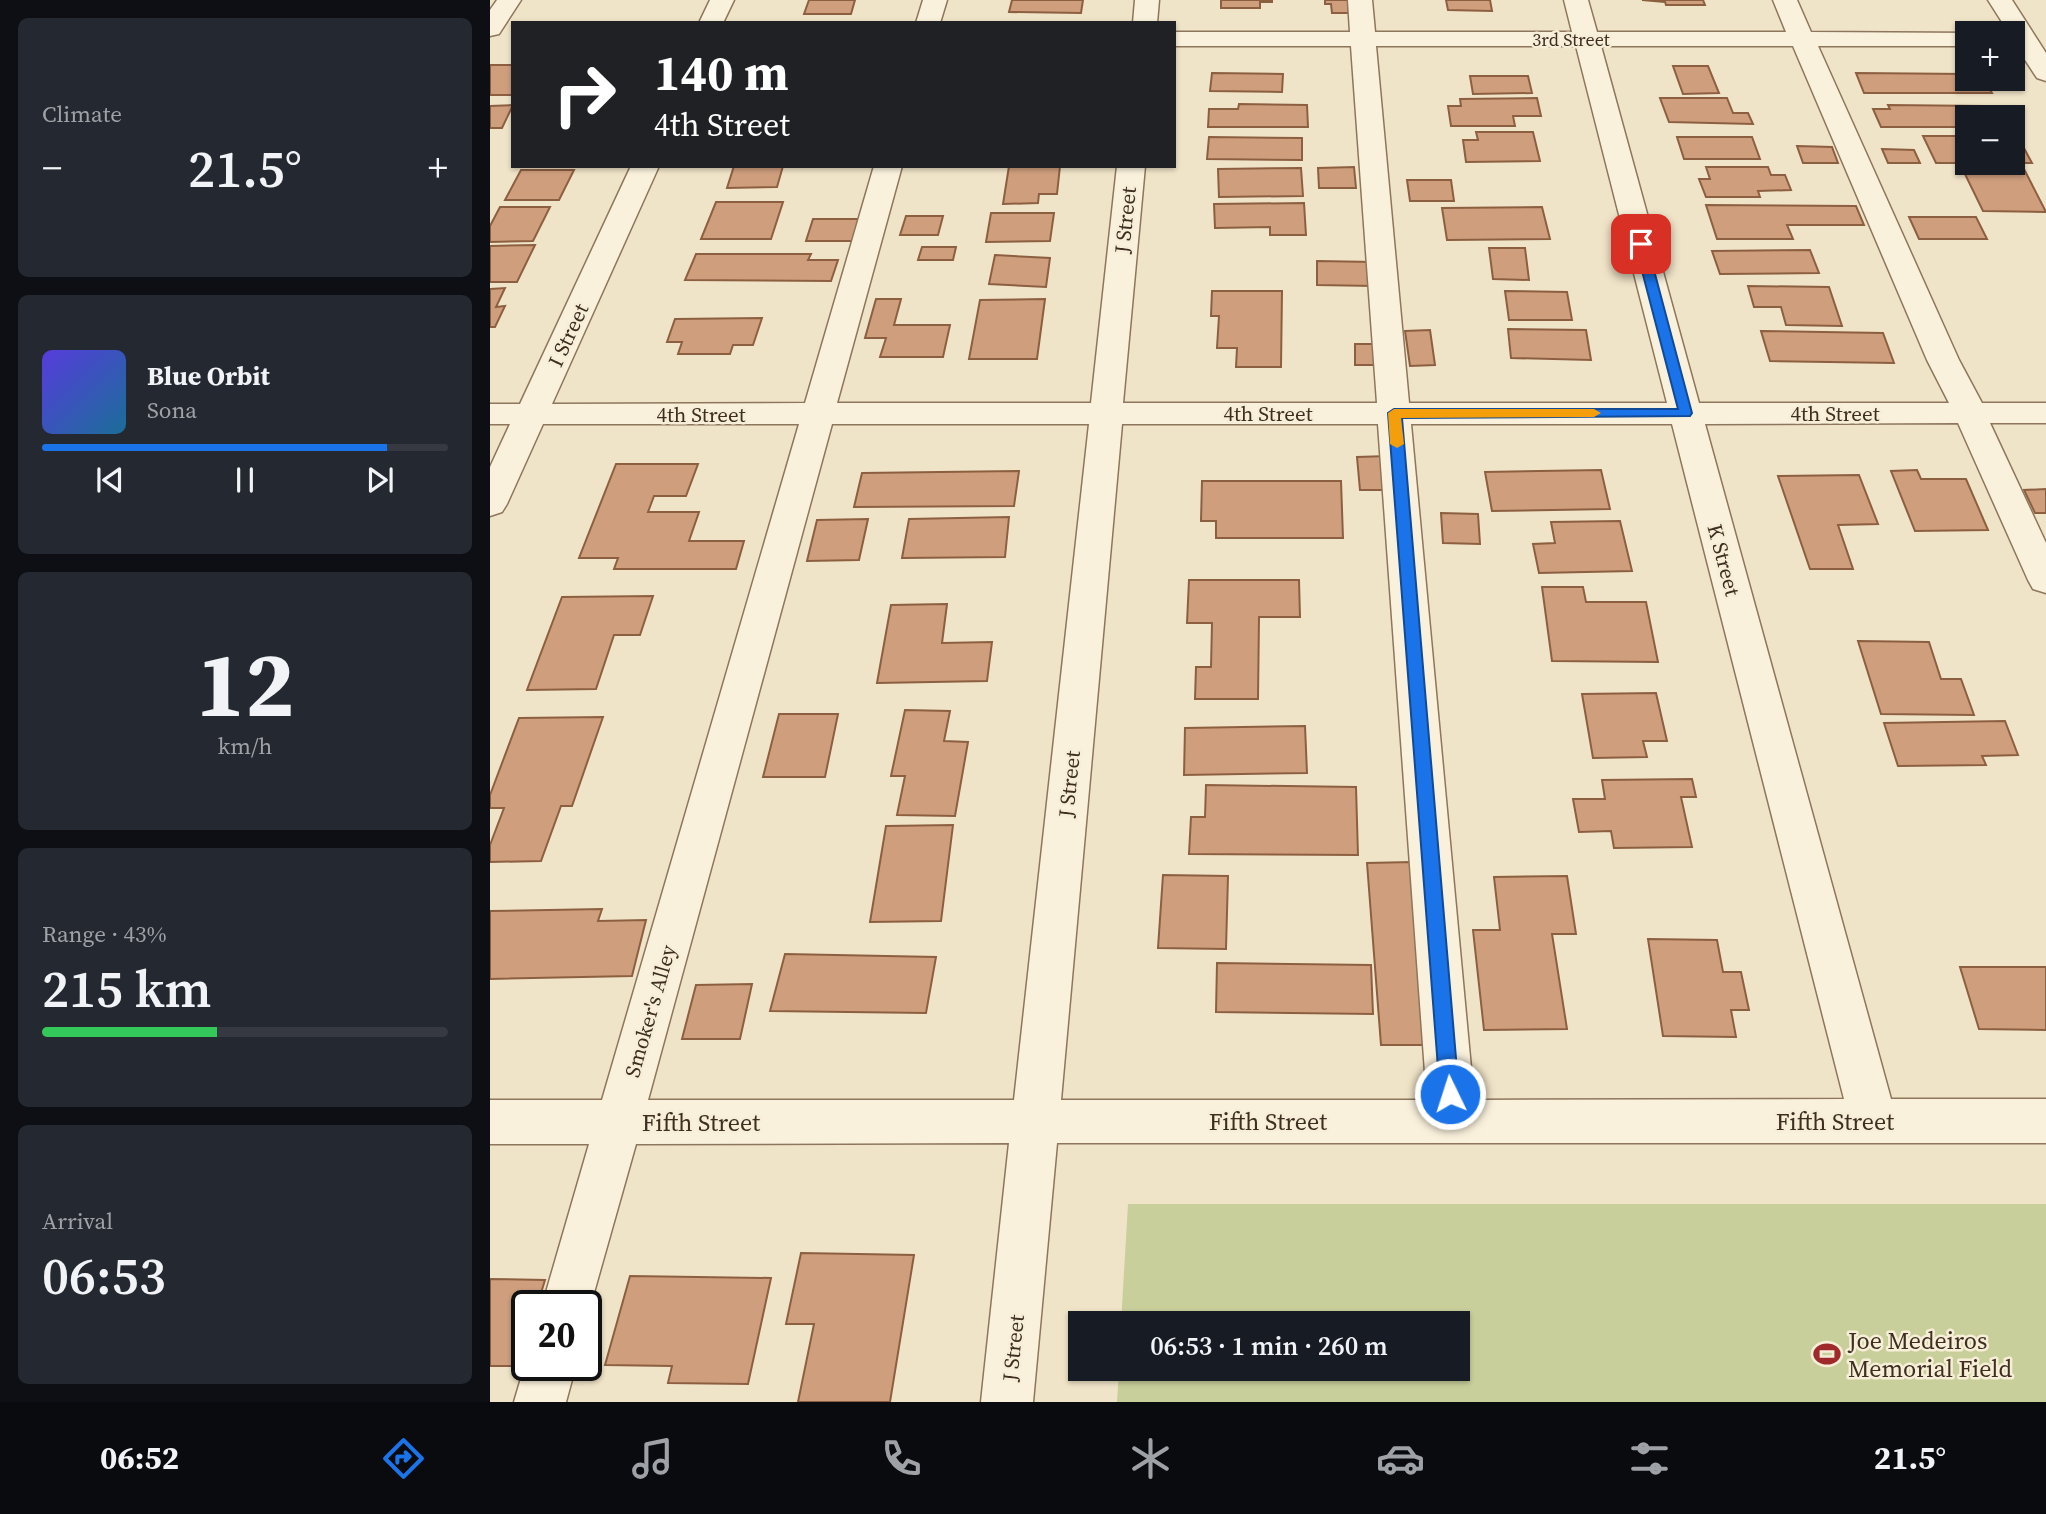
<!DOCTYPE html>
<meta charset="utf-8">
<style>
body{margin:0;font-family:"Source Serif 4",serif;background:#242831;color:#f1f3f6;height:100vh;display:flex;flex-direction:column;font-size:26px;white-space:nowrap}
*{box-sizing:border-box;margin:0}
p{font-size:23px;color:#9ea1a6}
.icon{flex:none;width:38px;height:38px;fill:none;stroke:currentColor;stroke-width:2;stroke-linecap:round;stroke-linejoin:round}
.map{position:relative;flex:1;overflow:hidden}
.drawer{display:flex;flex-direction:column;gap:18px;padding:18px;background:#0d0f14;width:490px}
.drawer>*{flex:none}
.hud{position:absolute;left:21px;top:21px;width:665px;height:147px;border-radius:0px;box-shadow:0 2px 5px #0004;background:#202124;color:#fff;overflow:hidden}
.fabs{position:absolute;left:1465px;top:21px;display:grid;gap:14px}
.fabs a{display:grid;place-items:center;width:70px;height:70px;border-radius:0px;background:#171b24;box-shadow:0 2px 5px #0004;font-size:35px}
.speed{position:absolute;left:21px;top:1290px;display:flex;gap:14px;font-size:35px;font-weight:700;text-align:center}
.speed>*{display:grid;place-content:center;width:91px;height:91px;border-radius:50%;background:#171b24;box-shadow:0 2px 5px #0004;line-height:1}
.speed .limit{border:4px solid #111;border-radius:10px;background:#fff;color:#111}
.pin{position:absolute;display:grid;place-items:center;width:60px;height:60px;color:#fff;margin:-30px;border-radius:14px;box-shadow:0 4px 10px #0006}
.me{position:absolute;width:77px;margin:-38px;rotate:356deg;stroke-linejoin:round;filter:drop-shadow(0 0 5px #0008)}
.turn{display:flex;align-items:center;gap:24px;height:147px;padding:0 28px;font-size:32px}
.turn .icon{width:91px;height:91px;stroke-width:2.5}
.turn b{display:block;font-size:49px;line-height:60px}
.big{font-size:52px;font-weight:600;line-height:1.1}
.drawer .card{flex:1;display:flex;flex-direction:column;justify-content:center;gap:10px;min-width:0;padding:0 24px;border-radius:10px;background:#242831}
.drawer .dial{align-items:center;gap:0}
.dial b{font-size:91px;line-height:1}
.song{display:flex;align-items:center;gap:21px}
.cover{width:84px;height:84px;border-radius:10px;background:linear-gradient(135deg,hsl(250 70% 55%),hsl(200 70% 35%))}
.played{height:7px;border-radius:4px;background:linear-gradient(90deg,#1a73e8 85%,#363941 85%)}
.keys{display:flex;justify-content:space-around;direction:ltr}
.heat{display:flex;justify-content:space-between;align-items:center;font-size:38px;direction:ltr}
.charge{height:10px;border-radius:5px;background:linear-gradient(90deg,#34c759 43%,#363941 0)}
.trip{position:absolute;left:578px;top:1311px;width:402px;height:70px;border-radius:0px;background:#171b24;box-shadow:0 2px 5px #0004;font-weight:600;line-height:70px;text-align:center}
.tabs{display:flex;height:112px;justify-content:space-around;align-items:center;background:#090b0e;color:#9ea1a6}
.tabs .icon{width:49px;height:49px}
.tabs .current{color:#1a73e8}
.tabs b{font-size:32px;color:#f1f3f6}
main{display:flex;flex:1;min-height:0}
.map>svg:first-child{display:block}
.green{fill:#c9cf9b}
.building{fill:#cf9f7d;stroke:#8d5f41;stroke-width:2}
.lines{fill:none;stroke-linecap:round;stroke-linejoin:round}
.minor-casing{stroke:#8d765c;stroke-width:3}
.minor{fill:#faf1dc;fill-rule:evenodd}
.route{fill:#1a73e8;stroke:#114b97;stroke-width:2}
.slow{fill:#f59e0b}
.labels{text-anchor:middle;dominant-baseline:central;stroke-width:5;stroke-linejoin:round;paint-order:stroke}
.far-street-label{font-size:18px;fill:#3d2e20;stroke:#f7eed8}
.street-label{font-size:21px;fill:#3d2e20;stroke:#f7eed8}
.near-street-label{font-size:24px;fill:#3d2e20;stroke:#f7eed8}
.near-poi-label{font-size:24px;fill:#3d2e20;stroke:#f7eed8;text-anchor:start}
</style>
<main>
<section class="drawer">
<div class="card"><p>Climate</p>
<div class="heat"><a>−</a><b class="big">21.5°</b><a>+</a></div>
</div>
<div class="card">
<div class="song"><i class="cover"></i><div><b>Blue Orbit</b><p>Sona</p></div></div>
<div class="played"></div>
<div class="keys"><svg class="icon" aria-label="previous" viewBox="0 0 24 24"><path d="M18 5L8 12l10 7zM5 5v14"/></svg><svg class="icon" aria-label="pause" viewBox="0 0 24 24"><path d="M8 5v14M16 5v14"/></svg><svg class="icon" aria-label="next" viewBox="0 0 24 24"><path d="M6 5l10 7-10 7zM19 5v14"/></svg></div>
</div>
<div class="card dial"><b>12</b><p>km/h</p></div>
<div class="card"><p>Range · 43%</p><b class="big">215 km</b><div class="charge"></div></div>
<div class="card"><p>Arrival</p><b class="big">06:53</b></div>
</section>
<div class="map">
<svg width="1556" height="1402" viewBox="0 0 1556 1402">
<rect width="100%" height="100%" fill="#f0e4c8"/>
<path class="green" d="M638 1204H1556V1402H627L629 1369 968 1368V1323H631Z"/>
<path class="building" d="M319 0H365L361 14H314Z
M522 0H593L591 13 519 12Z
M731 0H782V2H770V8H731Z
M835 0H860L862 13H842L841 4H835Z
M956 0H1000L1002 11 958 10Z
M1152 0H1213L1215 5H1176L1175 2Z
M0 65H23V95H0Z
M1183 66H1218L1229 93 1193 94Z
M722 73 793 74 792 92 720 91Z
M1366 73 1477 74V79H1494L1502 93H1374Z
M980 76H1038L1042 93 983 94Z
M1047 98 1051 116H1023L1025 126H961L958 106H971L970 99Z
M1170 98H1237L1243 113H1258L1263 124 1179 122Z
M749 104 817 105 818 127H718L719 109H748Z
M23 105 12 128H0V106Z
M1398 105 1494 106 1495 109H1514L1519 117H1477V127H1391L1383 109H1400Z
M986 132H1043L1050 161 976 162 973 140H988Z
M1433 136H1477V163H1446Z
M719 137 812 138V160L717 159Z
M1187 137H1262L1270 159H1194Z
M1522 137H1528L1542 163H1482H1522Z
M1307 146 1342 147 1348 163H1313Z
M1392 149 1424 150 1430 163H1398Z
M244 166H293L287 187 237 188Z
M519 166H570L567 194H549L548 203 513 204Z
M864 167 866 188H829L828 168Z
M1216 167H1278L1281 175H1295L1301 190 1268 191 1270 197H1216L1209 179H1220Z
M811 168 813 196 729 197 728 169Z
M1472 168 1534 169 1556 212 1493 211Z
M31 170H84L69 200H15Z
M917 180H961L964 201H920Z
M226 202H293L281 239H211Z
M814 203 816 235H780V227L725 228 724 204Z
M1216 205 1366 206 1374 225H1297L1303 239H1227Z
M10 207H60L43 241 0 242V226Z
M1052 207 1060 239 957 240 952 208Z
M501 213H564L560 241 496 242Z
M416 216H453L448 235H410Z
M1419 217H1486L1497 239H1429Z
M323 219H370L363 241H316Z
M45 245 27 282H0V246Z
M432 247H466L463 260H428Z
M999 248H1035L1039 280 1003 279Z
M1320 250 1329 273 1230 274 1222 251Z
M206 254H321L318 260H348L341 281 195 280Z
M505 255 560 258 556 287 499 284Z
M827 261 884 262V286L827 285Z
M1258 286 1339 287 1352 326 1296 325 1291 307H1264Z
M15 288 6 307 15 306 5 327H0V289Z
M722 291H792L791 367H746L747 348H727L729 316H721Z
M1015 291 1077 292 1082 320H1019Z
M386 299H411L404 325H460L453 357H390L396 338H375Z
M555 299 547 359H479L490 300Z
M272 318 263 345H243L240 354H188L192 342H177L185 319Z
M1018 329 1096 330 1101 360 1021 358Z
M940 330 945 365 920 366 915 331Z
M1271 331 1393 333 1404 363 1280 361Z
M865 344H890L891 365H865Z
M898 456 902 490H870L867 457Z
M126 464H208L196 496H164L158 512H209L199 541H254L246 569H124L128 558H89Z
M1111 470 1120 509 1002 511 995 472Z
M1427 470 1431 479H1476L1498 530 1425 531 1401 471Z
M529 471 524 506 364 507 372 473Z
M1369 475 1388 524 1348 525 1363 569H1320L1288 476Z
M712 481H851L853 538H726V521H711Z
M1556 489V513H1545L1534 490Z
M951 513 988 514 990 544 953 543Z
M519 517 515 557 412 558 419 519Z
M378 519 369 560 317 561 327 520Z
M1130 521 1142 571 1049 573 1043 544 1065 543 1061 522Z
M699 580H809L810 617H769L768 699H705L706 667H721L722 623H697Z
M1052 587H1093L1096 602H1156L1168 662 1062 661Z
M163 596 150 635H124L106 689 37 690 72 597Z
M457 604 452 643 502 642 497 681 387 683 401 605Z
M1368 641 1439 642 1451 679H1471L1484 715 1391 714Z
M1166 693 1177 741H1153L1157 757 1103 758 1092 694Z
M415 710 460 711 454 741 478 742 465 816 407 815 415 776H401Z
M289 714H348L335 777H273Z
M113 717 82 806H71L51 861 0 862V845L14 808H0V795L29 718Z
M1515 721 1528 755 1492 756 1496 765 1408 766 1394 723Z
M815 726 817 773 694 775 695 728Z
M1202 779 1206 797H1191L1202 847 1124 848 1121 831 1089 832 1083 799H1115L1112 780Z
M716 785 866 787 868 855 699 854 701 817H715Z
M463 825 451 921 380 922 396 826Z
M922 862 940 1045H891L877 863Z
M673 875 738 876 736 949 668 948Z
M1077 876 1086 934H1062L1077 1029 994 1030 983 930H1010L1004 877Z
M112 909 108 921 156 920 142 976 0 979V911Z
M1158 939 1227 940 1233 972H1251L1259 1010H1241L1246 1037 1173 1036Z
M295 954 446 957 436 1013 280 1011Z
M727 963 881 965 883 1014 726 1012Z
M1470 967H1556V1030L1489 1029Z
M262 984 250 1039H192L206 985Z
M311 1253 424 1255 400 1402H308L324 1324H296Z
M140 1276 281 1278 258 1384 178 1383 182 1366 115 1365Z
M0 1279 55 1280 47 1306H37V1337L28 1366H0Z"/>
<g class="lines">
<defs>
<path id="minor" d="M7 0H31L9 34 0 36V10Z
M220 0H244L233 23H209Z
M433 0H457L450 23H426Z
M645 0H669L667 23H643Z
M858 0H882L885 32H1082L1074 0H1098L1107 32H1296L1283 0H1307L1321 32 1484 33H1477V46H1328L1469 360 1492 403H1556V423H1500L1556 543V593L1543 589 1538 580 1468 423 1215 424 1401 1099H1556V1143H567L543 1402H491L519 1143 146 1144 96 1321V1306H52L99 1144H0V1100H112L309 424H53L17 504 12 512 0 516V467L20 424H0V404H30L141 166H169L62 404 315 403 384 166H412L347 403H601L627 166H655L633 403H887L861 46H684V32H860ZM886 46H1086L1177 403H919ZM1111 46H1303L1437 360 1459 403H1209ZM342 424H599L524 1100H158ZM632 424H888L937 1100H571ZM921 424H1182L1354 1099 984 1100Z
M1498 0H1522L1556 53V81L1547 78 1522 40V33H1519Z
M37 1358V1365H86L76 1402H24Z"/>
</defs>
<use href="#minor" class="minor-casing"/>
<use href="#minor" class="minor"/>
</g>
<path class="route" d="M1151 240 1157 244 1202 413 1200 416 912 418 969 1094 966 1100 960 1103 953 1100 950 1094 898 413 904 409H1188L1145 244Z"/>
<path class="slow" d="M904 409H1104L1111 413 1104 417 911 418 914 444 907 448 900 444 898 413Z"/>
<defs>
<symbol id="stadium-bare" viewBox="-9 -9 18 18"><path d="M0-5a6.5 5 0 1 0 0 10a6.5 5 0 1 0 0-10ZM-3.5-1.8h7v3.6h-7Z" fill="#9e2a2b" stroke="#f7eed8" stroke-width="2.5" paint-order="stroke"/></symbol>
</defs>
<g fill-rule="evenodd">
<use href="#stadium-bare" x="1318" y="1335" width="38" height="38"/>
</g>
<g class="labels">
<g class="far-street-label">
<text x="1081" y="39">3rd Street</text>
</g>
<g class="street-label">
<text transform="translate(635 220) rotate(-84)">J Street</text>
<text transform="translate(78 335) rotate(-65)">I Street</text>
<text x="778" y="413">4th Street</text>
<text x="1345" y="413">4th Street</text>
<text x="211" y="414">4th Street</text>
<text transform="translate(1234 560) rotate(75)">K Street</text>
<text transform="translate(579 784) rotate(-84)">J Street</text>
<text transform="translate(160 1011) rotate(-74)">Smoker's Alley</text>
<text transform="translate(523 1348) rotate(-84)">J Street</text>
</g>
<g class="near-street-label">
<text x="778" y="1121">Fifth Street</text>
<text x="1345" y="1121">Fifth Street</text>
<text x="211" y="1122">Fifth Street</text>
</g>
<g class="near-poi-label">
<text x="1358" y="1340">Joe Medeiros<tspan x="1358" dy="28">Memorial Field</tspan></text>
</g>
</g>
</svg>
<div class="fabs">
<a>+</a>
<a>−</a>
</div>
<div class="speed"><div class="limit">20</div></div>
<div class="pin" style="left:1151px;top:244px;background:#d93025"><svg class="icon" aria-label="arrive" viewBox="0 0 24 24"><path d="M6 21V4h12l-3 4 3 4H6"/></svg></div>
<svg class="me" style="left:960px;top:1094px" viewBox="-20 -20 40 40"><circle r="17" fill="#1a73e8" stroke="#fff" stroke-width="3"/><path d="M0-11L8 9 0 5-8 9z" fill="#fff"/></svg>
<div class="trip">06:53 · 1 min · 260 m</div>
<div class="hud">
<div class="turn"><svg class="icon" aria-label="right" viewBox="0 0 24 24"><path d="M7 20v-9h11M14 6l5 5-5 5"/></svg><div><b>140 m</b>4th Street</div></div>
</div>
</div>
</main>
<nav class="tabs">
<b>06:52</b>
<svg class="icon current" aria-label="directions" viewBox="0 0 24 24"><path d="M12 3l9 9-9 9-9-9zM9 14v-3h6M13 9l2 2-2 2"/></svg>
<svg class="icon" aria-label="music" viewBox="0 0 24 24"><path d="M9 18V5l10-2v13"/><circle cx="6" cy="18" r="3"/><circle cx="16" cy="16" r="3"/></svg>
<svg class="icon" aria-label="phone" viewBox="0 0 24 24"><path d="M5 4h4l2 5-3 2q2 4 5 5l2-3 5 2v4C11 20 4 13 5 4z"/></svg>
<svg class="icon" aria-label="climate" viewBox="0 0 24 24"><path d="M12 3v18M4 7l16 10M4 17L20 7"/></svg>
<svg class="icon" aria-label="car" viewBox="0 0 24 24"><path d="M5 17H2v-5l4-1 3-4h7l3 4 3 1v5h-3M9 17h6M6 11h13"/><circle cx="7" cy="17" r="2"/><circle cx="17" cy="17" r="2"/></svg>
<svg class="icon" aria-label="filters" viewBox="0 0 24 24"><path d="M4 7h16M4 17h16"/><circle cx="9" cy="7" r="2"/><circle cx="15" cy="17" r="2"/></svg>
<b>21.5°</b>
</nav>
